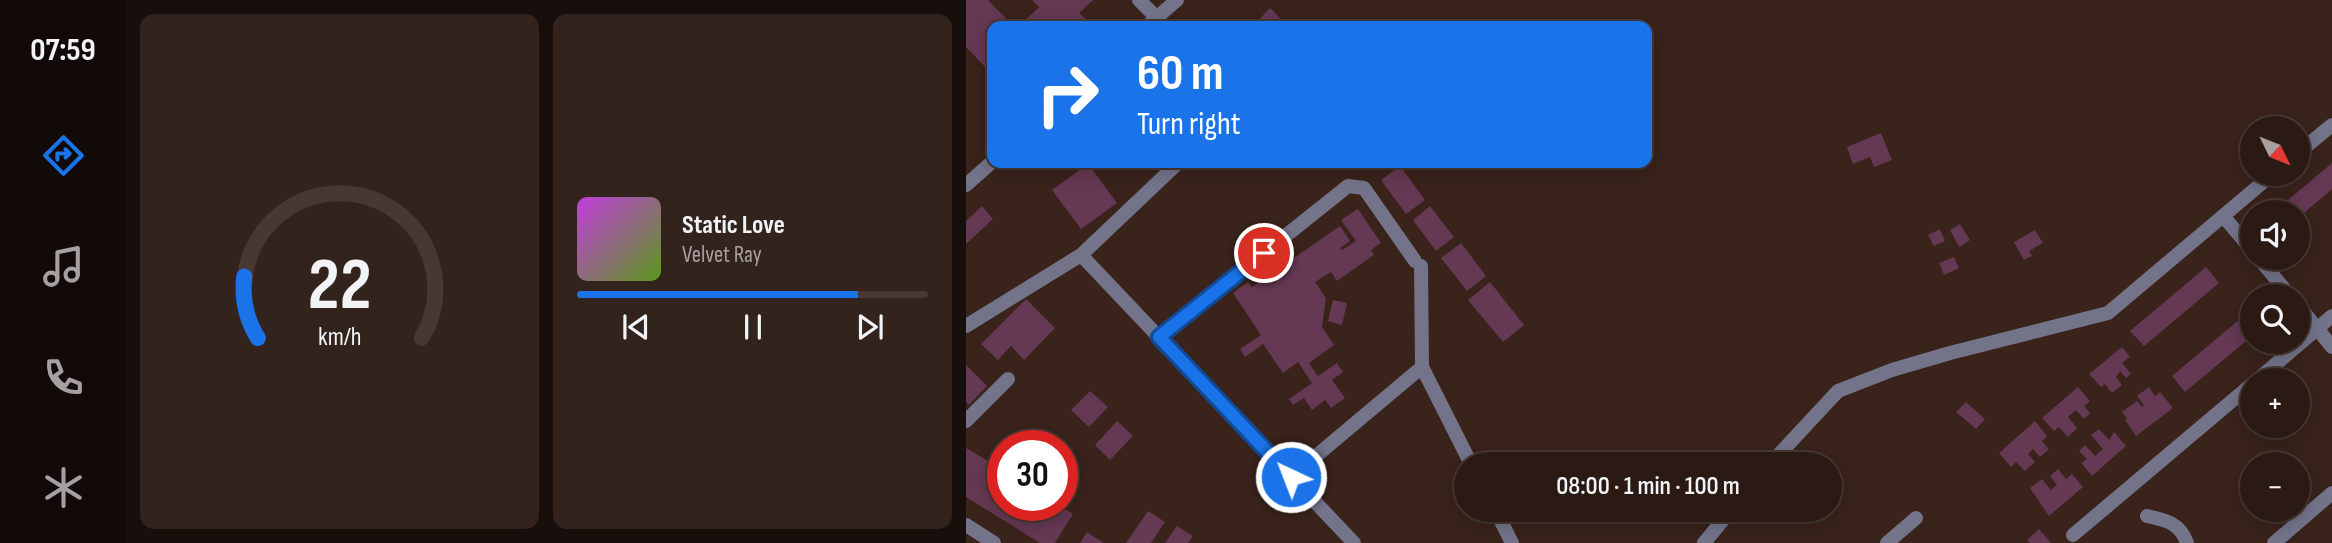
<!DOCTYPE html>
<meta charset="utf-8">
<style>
body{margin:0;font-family:"Sofia Sans Condensed",sans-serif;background:#33231d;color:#f1f3f6;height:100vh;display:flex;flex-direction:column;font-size:26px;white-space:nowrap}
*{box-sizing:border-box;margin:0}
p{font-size:23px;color:#a6a1a0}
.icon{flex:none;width:38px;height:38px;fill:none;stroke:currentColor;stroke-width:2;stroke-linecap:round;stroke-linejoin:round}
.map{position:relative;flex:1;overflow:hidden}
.panel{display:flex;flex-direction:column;gap:14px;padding:14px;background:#180e0b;width:840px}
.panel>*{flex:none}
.banner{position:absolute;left:21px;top:21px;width:665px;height:147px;border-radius:14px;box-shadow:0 4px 18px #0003,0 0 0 2px #473834;background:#1a73e8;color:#fff;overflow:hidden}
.needle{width:46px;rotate:133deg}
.tools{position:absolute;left:1274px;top:116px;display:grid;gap:14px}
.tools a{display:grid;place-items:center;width:70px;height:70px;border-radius:50%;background:#2b1a14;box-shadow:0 4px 18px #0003,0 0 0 2px #473834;font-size:35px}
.speed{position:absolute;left:21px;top:430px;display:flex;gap:14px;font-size:35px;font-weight:700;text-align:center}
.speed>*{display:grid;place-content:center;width:91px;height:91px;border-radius:50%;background:#2b1a14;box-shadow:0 4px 18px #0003,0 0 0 2px #473834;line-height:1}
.speed .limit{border:10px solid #d22;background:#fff;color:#111}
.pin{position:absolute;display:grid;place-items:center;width:60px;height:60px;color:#fff;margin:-30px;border:4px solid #fff;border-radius:50%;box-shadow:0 2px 7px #0007}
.me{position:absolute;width:77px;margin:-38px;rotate:317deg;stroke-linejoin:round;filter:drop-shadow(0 0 5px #0008)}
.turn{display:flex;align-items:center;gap:24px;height:147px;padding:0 35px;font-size:32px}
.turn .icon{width:91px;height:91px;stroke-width:2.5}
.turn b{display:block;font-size:49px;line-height:60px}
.panel .tile{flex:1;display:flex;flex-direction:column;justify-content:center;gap:10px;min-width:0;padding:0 24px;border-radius:14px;background:#33231d}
.panel .dial{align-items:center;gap:0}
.dial svg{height:182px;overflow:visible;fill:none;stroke:#473834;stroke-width:7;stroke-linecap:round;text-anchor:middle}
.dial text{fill:#f1f3f6;stroke:none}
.song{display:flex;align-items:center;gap:21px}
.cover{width:84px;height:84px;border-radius:10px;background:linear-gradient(135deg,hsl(290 70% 55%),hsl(90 70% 35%))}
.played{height:7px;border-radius:4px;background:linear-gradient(90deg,#1a73e8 80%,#473834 80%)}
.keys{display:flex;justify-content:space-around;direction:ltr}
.panel .tiles{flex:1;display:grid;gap:14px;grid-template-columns:repeat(2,1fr)}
.trip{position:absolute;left:488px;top:452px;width:388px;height:70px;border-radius:35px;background:#2b1a14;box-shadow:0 4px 18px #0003,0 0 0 2px #473834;font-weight:600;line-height:70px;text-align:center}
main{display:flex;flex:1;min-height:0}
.tabs{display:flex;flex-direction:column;width:126px;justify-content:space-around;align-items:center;background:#110a08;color:#a6a1a0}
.tabs .icon{width:49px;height:49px}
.tabs .active{color:#1a73e8}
.tabs b{font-size:32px;color:#f1f3f6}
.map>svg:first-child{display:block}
.building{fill:#653853}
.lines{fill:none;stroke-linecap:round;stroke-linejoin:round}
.minor{stroke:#73748a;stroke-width:14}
.route-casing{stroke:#114b97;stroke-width:18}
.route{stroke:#1a73e8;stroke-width:12}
</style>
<main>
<nav class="tabs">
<b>07:59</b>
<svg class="icon active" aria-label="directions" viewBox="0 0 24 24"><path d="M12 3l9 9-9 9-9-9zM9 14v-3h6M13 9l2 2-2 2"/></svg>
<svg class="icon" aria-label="music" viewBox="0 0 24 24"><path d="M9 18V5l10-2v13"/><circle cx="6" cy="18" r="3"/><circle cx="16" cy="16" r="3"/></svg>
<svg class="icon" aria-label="phone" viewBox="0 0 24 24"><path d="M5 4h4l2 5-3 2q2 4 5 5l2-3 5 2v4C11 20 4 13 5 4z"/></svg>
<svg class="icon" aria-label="climate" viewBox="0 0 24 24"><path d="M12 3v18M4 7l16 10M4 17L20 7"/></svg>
</nav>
<section class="panel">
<div class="tiles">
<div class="tile dial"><svg viewBox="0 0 100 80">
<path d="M14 69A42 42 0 1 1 86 69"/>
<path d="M14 69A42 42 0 0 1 8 42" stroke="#1a73e8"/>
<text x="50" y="56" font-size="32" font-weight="700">22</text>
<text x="50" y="72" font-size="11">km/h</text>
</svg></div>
<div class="tile">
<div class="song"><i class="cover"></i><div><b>Static Love</b><p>Velvet Ray</p></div></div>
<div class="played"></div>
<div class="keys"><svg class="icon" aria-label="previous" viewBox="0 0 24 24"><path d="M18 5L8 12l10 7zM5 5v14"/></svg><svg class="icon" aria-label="pause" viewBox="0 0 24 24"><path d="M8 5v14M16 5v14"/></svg><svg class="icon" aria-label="next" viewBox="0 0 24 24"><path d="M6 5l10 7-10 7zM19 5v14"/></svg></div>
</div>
</div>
</section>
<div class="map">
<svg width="1366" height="543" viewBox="0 0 1366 543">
<rect width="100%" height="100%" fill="#39231b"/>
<path class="building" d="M0 0H22L47 26H26V74L0 47Z
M66 0H127L113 13 123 22 119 26H53L73 7Z
M304 8 322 26H287Z
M915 133 926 160 908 167 904 157 887 164 881 147Z
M1366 163V189L1332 218V212H1308Z
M122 164 151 203 115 229 86 190Z
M434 166 459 200 440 214 415 180Z
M16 206 27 219 0 244V221Z
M464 206 488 237 470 251 447 220Z
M392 209 415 243 405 250 408 255 371 281 365 272 349 282 360 298 356 327 368 345 343 363 352 376 371 363 377 372 366 380 379 398 365 408 359 400 346 410 338 398 327 405 323 399 346 383 332 362 317 373 297 344 279 357 274 349 295 335 267 293 282 282 286 287 374 226 384 241 374 248 376 250 390 241 375 220Z
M994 224 1004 240 993 247 984 230Z
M974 229 979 241 968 246 962 235Z
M1069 230 1077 243 1063 251 1066 256 1058 260 1048 242Z
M495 243 520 276 501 291 475 258Z
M988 257 993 268 978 275 973 263Z
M1240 267 1253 283 1178 346 1164 331Z
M524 282 558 325 537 342 502 300Z
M60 299 89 328 58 360 45 346 32 360 15 344Z
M367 300 381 303 376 325 362 321Z
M1281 313 1286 319V336L1219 392 1206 376Z
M1156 347 1164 357 1156 363 1165 374 1160 378 1154 371 1150 377 1156 385 1146 393 1139 384 1135 387 1123 374Z
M0 365 21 386 3 405 0 402Z
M1112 387 1124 401 1118 406 1124 413 1118 419 1110 410 1102 417 1111 428 1102 437 1093 427 1088 431 1076 418Z
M1183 387 1189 396 1194 392 1207 408 1170 436 1159 420 1161 418 1156 412 1171 401 1176 407 1178 405 1171 396Z
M124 391 142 407 123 427 105 410Z
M1000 402 1019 419 1010 429 990 412Z
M151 421 167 436 144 460 129 445Z
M1069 421 1081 436 1076 441 1083 449 1074 457 1067 449 1062 454 1069 462 1059 471 1050 462 1045 467 1033 453Z
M1133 429 1143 440 1148 432 1160 446 1126 476 1115 463 1121 459 1113 451 1119 445 1129 456 1137 449 1125 435Z
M56 430 81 446H45Z
M0 448 37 470V506H94L107 514 89 543H74L0 497Z
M1092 469 1100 479 1106 474 1117 487 1083 516 1064 488 1076 479 1085 490 1091 485 1084 476Z
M182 511 199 522 185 543H160Z
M211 526 227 536 222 543H199Z
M1073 529 1085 543H1064L1061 540Z
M121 532 138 543H114Z"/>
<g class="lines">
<path class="minor" d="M173 0 191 18
M181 26 211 0
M1332 153 1366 125
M212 163 115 255 388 543
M0 185 26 162
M1257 216 1286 250
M1292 257 1324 296
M455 266 456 367 505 464
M1332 305 1366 347
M0 326 115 255
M193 337 382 186 398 188 449 261
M1291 380 1366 316
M0 421 42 379
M804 464 872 391 926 370 984 353 1142 313 1308 173
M325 477 456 367
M529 509 546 543
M1181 516C1200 520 1214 523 1221 543
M0 525 28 543
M1107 535 1286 384
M738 543 766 509
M921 543 950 518
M1308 543 1366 493"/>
</g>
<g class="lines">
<defs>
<path id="route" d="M298 253 193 337 325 477"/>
</defs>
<use href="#route" class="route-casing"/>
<use href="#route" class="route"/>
</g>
</svg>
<div class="tools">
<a><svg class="needle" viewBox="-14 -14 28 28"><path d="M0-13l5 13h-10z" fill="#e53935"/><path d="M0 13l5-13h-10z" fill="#a6a1a0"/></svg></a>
<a><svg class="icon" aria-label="sound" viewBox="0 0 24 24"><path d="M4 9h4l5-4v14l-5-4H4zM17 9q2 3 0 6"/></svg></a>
<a><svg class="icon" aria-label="search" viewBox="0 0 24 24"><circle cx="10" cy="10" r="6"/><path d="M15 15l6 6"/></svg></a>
<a>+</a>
<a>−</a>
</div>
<div class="speed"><div class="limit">30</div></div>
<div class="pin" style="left:298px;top:253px;background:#d93025"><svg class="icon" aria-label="arrive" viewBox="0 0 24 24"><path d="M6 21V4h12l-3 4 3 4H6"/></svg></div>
<svg class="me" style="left:325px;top:477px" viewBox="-20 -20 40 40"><circle r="17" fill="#1a73e8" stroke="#fff" stroke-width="3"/><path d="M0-11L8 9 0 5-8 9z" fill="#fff"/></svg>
<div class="trip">08:00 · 1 min · 100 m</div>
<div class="banner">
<div class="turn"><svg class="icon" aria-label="right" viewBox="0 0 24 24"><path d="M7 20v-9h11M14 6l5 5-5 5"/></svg><div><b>60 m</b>Turn right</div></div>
</div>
</div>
</main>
